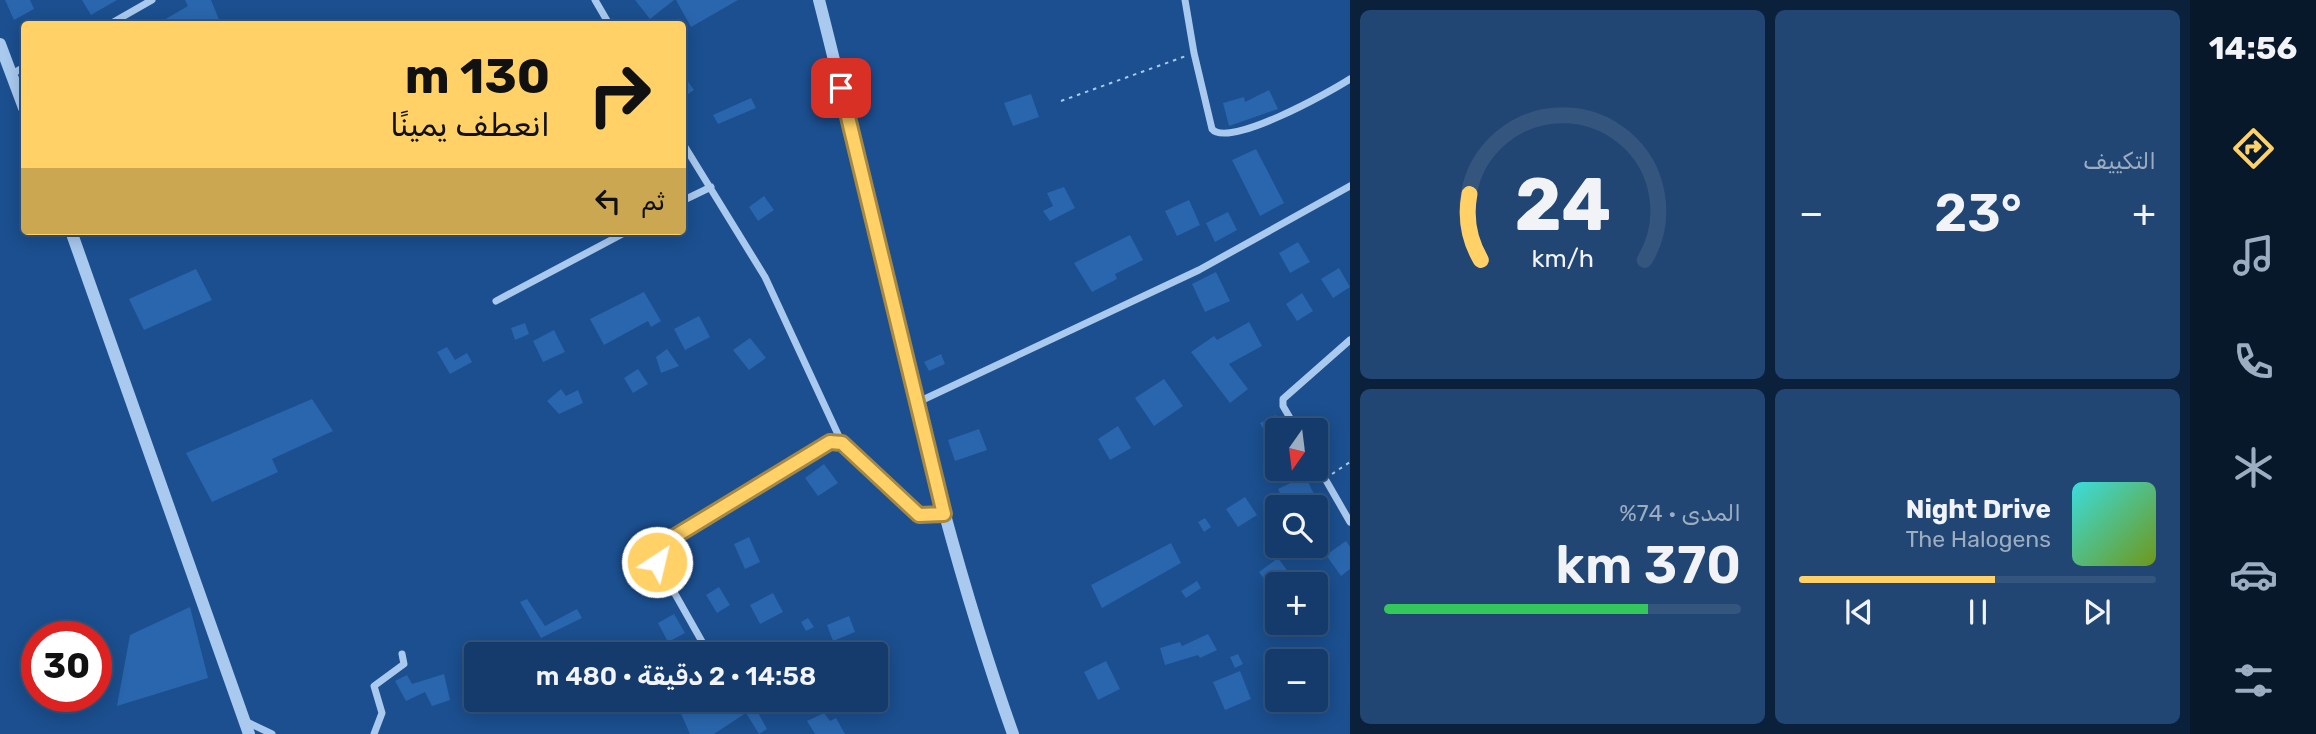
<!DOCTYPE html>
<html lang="ar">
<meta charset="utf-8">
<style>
body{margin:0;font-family:Rubik,"Noto Sans Arabic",sans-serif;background:#214673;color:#f1f3f6;direction:rtl;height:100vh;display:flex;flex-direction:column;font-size:26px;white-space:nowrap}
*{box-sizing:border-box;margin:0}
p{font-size:23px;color:#9dadc1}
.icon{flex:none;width:38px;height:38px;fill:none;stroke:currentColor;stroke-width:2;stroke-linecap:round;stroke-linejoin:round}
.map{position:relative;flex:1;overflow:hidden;direction:ltr}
.sheet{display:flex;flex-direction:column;gap:10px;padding:10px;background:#0b203b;width:840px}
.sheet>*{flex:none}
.hud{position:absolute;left:21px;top:21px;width:665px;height:214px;border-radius:7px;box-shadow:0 4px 18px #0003,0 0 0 2px #33557e;direction:rtl;background:#ffd166;color:#111;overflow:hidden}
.needle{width:46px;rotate:194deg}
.buttons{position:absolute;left:1265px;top:418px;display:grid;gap:14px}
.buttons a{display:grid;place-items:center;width:63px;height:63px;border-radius:7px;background:#143b6b;box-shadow:0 4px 18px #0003,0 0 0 2px #33557e;font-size:35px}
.speed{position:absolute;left:21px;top:621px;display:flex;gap:14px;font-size:35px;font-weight:700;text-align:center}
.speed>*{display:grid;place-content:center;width:91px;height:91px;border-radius:50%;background:#143b6b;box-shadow:0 4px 18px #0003,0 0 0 2px #33557e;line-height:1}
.speed .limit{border:10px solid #d22;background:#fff;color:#111}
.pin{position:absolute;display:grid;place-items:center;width:60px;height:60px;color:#fff;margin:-30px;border-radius:14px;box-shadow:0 4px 10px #0006}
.me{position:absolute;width:77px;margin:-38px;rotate:35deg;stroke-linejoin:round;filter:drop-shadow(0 0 5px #0008)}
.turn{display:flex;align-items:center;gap:24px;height:147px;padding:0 21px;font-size:32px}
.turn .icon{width:91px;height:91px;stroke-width:2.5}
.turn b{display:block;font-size:49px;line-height:60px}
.then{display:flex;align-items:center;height:66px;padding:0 21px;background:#0003;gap:14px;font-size:26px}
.big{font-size:52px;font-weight:600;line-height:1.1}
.sheet .widget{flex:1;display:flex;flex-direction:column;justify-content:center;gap:10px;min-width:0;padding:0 24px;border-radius:10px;background:#214673}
.sheet .dial{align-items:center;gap:0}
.dial svg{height:182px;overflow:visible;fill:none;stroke:#33557e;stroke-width:7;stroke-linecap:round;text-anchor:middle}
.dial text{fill:#f1f3f6;stroke:none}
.song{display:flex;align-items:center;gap:21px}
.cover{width:84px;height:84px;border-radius:10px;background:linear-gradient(135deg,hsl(180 70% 55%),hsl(80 70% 35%))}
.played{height:7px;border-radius:4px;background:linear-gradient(90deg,#ffd166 55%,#33557e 55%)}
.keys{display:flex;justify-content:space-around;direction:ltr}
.heat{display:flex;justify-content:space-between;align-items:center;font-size:38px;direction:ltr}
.charge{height:10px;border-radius:5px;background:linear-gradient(90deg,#34c759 74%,#33557e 0)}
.sheet .tiles{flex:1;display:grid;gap:10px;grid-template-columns:repeat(2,1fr)}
.trip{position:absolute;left:464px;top:642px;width:424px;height:70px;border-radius:7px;background:#143b6b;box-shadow:0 4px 18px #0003,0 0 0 2px #33557e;font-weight:600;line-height:70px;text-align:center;direction:rtl}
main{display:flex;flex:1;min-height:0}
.dock{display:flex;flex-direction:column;width:126px;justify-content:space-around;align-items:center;background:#08182b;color:#9dadc1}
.dock .icon{width:49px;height:49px}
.dock .current{color:#ffd166}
.dock b{font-size:32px;color:#f1f3f6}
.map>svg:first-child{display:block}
.building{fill:#2a66ad}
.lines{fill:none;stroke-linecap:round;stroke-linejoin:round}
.path{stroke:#a9c9ee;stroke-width:2;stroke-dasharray:3.5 5;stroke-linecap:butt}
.minor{stroke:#a9c9ee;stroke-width:7}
.tertiary{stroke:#a9c9ee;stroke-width:12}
.route-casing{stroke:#a68842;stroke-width:18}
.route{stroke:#ffd166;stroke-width:12}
</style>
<main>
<nav class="dock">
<b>14:56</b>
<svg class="icon current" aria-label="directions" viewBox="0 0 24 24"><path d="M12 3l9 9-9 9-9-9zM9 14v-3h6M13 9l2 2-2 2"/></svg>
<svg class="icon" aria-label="music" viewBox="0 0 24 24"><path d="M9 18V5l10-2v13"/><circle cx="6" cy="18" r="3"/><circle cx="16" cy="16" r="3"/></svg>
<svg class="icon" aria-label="phone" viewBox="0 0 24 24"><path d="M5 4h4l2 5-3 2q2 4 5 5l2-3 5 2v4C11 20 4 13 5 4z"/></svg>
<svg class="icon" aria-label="climate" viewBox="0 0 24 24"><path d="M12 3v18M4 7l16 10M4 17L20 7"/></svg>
<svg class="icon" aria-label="car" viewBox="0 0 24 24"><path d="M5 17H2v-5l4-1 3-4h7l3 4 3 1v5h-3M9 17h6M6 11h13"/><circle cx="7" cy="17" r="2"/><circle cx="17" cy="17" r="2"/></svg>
<svg class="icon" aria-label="filters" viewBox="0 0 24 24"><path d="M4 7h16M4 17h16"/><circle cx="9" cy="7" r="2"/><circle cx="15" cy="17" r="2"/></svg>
</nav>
<section class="sheet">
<div class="tiles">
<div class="widget"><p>التكييف</p>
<div class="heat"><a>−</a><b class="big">23°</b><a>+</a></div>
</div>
<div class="widget dial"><svg viewBox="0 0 100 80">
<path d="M14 69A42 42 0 1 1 86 69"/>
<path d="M14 69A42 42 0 0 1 9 40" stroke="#ffd166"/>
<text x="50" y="56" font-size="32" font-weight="700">24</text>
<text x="50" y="72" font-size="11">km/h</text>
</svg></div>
<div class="widget">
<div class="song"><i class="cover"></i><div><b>Night Drive</b><p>The Halogens</p></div></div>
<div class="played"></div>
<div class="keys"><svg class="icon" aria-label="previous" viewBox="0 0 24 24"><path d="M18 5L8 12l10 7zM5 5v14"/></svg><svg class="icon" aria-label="pause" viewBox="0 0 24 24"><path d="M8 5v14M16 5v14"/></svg><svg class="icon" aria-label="next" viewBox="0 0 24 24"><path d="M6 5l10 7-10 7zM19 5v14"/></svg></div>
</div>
<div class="widget"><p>المدى · 74%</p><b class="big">370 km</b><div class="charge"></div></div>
</div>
</section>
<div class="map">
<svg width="1350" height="734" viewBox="0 0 1350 734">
<rect width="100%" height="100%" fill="#1b4f8f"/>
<path class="building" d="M5 0H30L34 9 14 20Z
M82 0H117L91 15Z
M185 0H211L220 22 157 24 188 6Z
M635 0H674L650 19Z
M676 0H738L691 27Z
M682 73 694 90 682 98Z
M1269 90 1278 109 1229 126 1223 103 1244 97 1245 102Z
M1031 94 1039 117 1013 126 1004 103Z
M751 98 756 108 718 124 713 115Z
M1256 149 1284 203 1260 216 1232 160Z
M1064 187 1075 208 1050 221 1043 211 1053 206 1047 193Z
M764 196 774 210 758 221 749 207Z
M1189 200 1200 225 1177 236 1165 211Z
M1228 212 1237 230 1215 242 1206 223Z
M1130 235 1143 260 1115 274 1117 279 1092 292 1074 263Z
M1298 242 1310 262 1290 273 1279 253Z
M1339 268 1350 287 1333 298 1321 279Z
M196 269 212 300 144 330 129 299Z
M1216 272 1230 301 1205 312 1192 284Z
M644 292 661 321 651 327 648 321 604 345 590 319Z
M1302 293 1313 311 1297 321 1286 304Z
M699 316 710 337 685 350 674 329Z
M1249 322 1262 346 1229 364 1248 389 1230 403 1191 352 1214 336 1217 340Z
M525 323 529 334 515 340 511 328Z
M554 330 565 352 543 362 533 341Z
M750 338 766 358 749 370 733 350Z
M447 347 455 360 467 353 472 362 450 374 437 352Z
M667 349 679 366 661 373 656 357Z
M941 354 945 364 929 371 924 362Z
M638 369 648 384 633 393 624 378Z
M1164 379 1183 406 1154 426 1135 398Z
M561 389 566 396 578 390 583 403 559 414 547 401Z
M312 399 333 431 272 459 278 472 212 502 186 453Z
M1276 415 1284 430H1278V455L1260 423Z
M1118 426 1131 448 1110 460 1098 439Z
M979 429 987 450 955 461 948 440Z
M824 464 838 483 818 496 805 478Z
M1305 476 1318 502 1306 508H1287L1278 489Z
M1245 497 1257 515 1238 527 1226 509Z
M1205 518 1211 527 1204 532 1198 522Z
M749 537 760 562 745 569 734 544Z
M1346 541 1350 547V569L1341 576 1326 555Z
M1171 543 1181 563 1102 608 1091 585Z
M1278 558 1297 584H1278V598L1259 572Z
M1197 581 1201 588 1186 598 1181 591Z
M719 587 730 605 717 613 706 595Z
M773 593 783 612 760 624 750 605Z
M527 599 545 626 577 609 582 618 541 638 520 602Z
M190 607 208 678 117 706 130 635Z
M674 614 685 633 668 642 658 623Z
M849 616 855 632 833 641 827 625Z
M808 618 814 627 806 631 801 622Z
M1208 634 1217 650 1200 658 1198 655 1165 665 1160 648 1180 642 1182 646Z
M1238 654 1243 664 1235 668 1230 657Z
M1106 661 1120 689 1098 700 1084 672Z
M1240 671 1251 699 1225 710 1213 682Z
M444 674 450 700 432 706 425 692 406 701 395 681 407 675 412 684Z
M675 700H751L767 729 759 734 746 713 714 734H690Z
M824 713 830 721 836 718 845 734H815L807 721Z"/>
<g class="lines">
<path class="path" d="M1061 101 1186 56
M1332 474 1350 462"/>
<path class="minor" d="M595 0 609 24
M1185 0 1194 53 1212 129C1228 149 1330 92 1350 79
M110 24 152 0
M12 74 24 67
M682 142 765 277 842 443 919 515 944 514
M682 201 711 187
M496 301 628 231
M916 403 1199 270 1350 186
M1297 430 1283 406V399L1350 340
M1316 463 1350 522
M709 654 657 562 659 546 830 442 842 443
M245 721 272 734
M374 734 382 713 374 686 404 664 402 654"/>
<path class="tertiary" d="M819 0C882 245 928 496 1013 734
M0 44 24 108
M71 231 249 734"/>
</g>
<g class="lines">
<defs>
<path id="route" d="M657 562 659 546 830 442 842 443 919 515 944 514 841 88"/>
</defs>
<use href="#route" class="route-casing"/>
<use href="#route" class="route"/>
</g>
</svg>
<div class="buttons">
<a><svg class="needle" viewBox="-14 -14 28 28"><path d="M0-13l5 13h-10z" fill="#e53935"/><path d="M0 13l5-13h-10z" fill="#9dadc1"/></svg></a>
<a><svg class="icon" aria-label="search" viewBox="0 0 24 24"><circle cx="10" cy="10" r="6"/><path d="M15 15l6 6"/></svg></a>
<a>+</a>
<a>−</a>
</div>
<div class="speed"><div class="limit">30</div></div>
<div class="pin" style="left:841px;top:88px;background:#d93025"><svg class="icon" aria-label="arrive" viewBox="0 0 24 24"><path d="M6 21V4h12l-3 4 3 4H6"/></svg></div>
<svg class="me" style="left:657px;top:562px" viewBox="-20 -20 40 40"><circle r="17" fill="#ffd166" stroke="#fff" stroke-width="3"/><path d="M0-11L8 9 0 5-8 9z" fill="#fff"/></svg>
<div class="trip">14:58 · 2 دقيقة · 480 m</div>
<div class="hud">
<div class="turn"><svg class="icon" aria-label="right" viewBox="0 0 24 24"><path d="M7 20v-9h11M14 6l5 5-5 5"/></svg><div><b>130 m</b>انعطف يمينًا</div></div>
<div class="then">ثم<svg class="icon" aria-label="left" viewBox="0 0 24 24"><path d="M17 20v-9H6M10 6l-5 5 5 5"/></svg></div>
</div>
</div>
</main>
